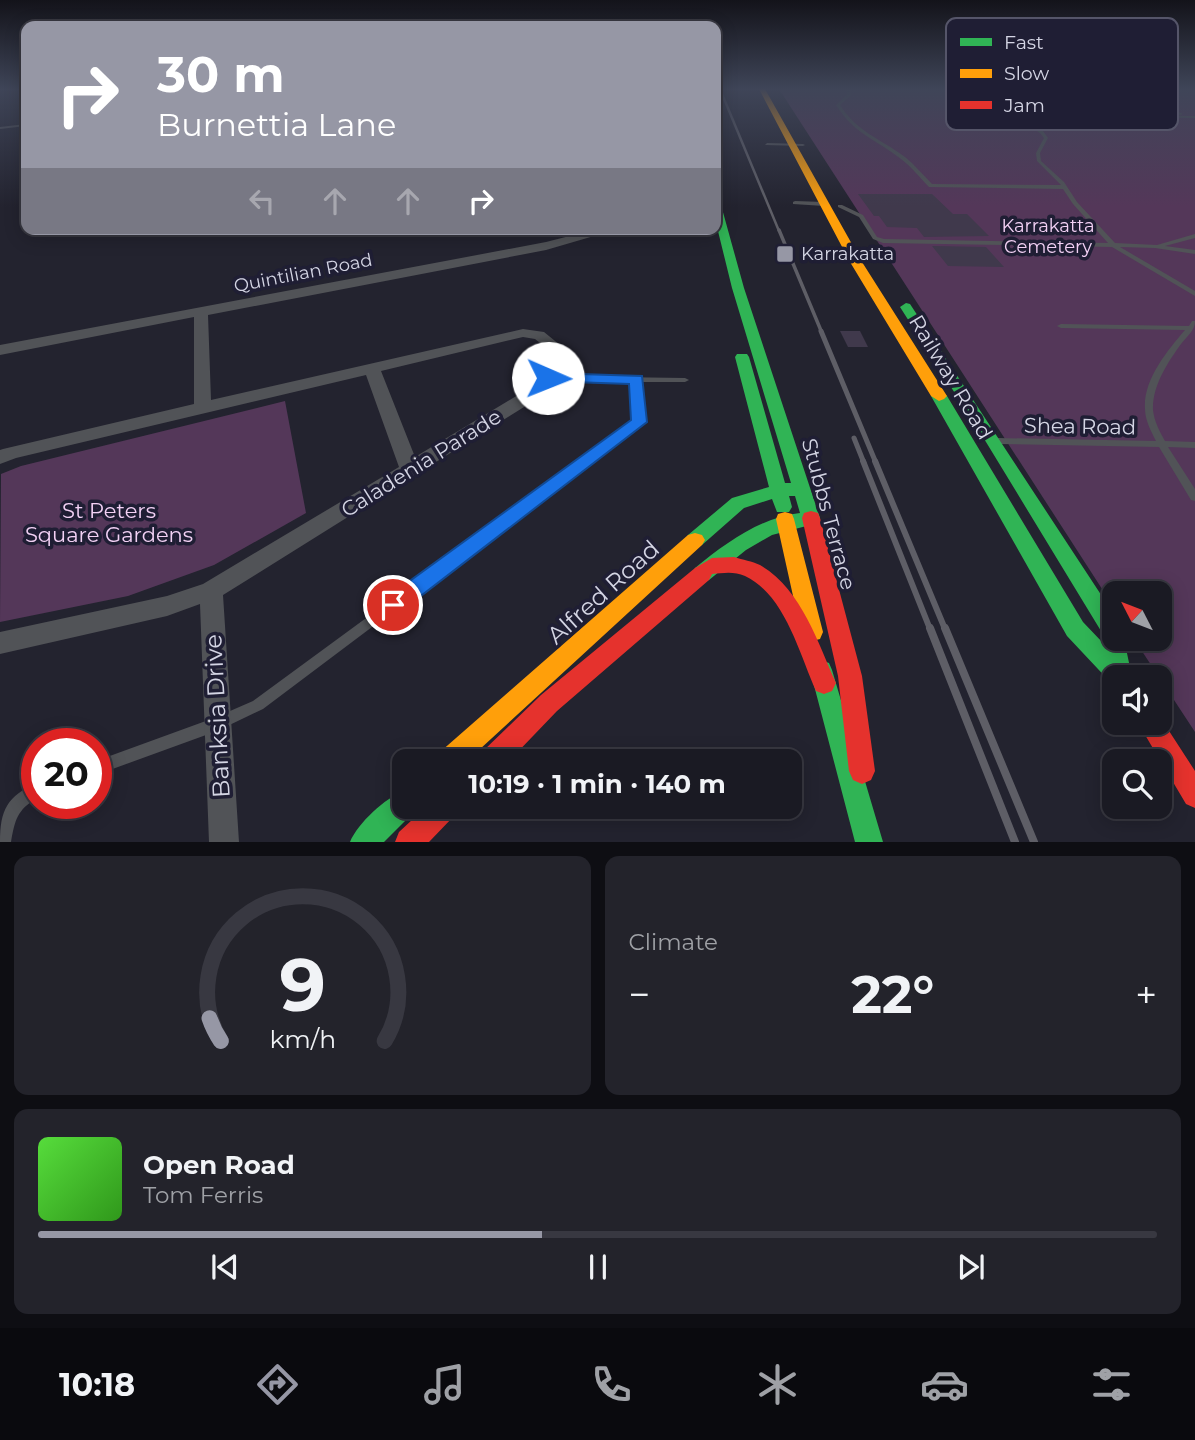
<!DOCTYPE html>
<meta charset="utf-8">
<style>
body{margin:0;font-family:Montserrat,sans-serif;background:#23232b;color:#f1f3f6;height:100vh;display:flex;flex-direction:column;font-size:26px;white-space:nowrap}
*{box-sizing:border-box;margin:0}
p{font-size:23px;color:#9fa1a6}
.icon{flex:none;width:38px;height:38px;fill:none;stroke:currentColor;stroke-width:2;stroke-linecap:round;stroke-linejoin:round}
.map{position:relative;height:842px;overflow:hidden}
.panel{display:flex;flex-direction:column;gap:14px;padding:14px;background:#0e0e13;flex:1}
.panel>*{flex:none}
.hud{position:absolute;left:21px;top:21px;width:700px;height:214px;border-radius:14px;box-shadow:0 4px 18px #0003,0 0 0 2px #383841;background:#9697a5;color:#fff;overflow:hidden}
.needle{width:46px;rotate:312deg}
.fabs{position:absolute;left:1102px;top:581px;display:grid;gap:14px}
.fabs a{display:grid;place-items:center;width:70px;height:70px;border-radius:14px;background:#1a1a23;box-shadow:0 4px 18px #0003,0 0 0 2px #383841;font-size:35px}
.speed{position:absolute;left:21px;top:728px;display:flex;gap:14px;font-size:35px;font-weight:700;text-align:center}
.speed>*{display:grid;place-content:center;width:91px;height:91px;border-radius:50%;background:#1a1a23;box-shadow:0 4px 18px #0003,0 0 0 2px #383841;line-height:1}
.speed .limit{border:10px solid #d22;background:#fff;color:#111}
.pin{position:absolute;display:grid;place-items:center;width:60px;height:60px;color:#fff;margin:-30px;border:4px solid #fff;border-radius:50%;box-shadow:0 2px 7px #0007}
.me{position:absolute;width:77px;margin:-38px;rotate:91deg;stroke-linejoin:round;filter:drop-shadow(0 0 5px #0008)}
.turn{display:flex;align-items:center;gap:24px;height:147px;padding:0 21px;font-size:32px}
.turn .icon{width:91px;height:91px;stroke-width:2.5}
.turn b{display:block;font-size:49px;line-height:60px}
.lanes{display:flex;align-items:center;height:66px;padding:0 21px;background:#0003;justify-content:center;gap:35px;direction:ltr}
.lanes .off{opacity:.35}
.big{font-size:52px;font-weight:700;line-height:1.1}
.panel .widget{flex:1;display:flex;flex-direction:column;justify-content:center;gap:10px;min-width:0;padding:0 24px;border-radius:14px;background:#23232b}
.panel .dial{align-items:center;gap:0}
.dial svg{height:182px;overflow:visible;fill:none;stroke:#383841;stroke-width:7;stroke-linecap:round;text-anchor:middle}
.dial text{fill:#f1f3f6;stroke:none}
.song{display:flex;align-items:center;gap:21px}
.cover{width:84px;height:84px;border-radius:10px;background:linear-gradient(135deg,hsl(110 70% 55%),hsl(110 70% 35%))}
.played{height:7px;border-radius:4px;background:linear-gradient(90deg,#9697a5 45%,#383841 45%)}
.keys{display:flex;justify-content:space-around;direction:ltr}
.heat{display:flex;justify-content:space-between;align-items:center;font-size:38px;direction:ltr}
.panel .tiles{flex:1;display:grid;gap:14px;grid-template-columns:1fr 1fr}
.widget:last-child{grid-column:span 2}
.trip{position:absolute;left:392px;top:749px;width:410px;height:70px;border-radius:14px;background:#1a1a23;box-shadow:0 4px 18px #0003,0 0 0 2px #383841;font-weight:700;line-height:70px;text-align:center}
.menu{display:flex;height:112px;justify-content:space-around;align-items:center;background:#0a0a0e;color:#9fa1a6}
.menu .icon{width:49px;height:49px}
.menu .current{color:#9697a5}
.menu b{font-size:32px;color:#f1f3f6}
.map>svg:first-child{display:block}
.green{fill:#543759}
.building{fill:#40394c}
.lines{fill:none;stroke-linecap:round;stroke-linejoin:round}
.lane{fill:#515357;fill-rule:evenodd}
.street{fill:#515357;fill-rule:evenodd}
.fast{fill:#30b455;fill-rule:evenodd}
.slow{fill:#ff9f0a;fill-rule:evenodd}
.jam{fill:#e5322d;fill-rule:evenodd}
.rail-far4{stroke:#5e5e66;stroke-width:2.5}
.rail-far3{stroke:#5e5e66;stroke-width:3.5}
.rail-far2{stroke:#5e5e66;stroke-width:5}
.rail-far1{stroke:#5e5e66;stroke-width:6}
.rail{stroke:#5e5e66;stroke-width:8}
.route{fill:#1a73e8;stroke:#114b97;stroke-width:2}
.poi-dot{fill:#9697a5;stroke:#1f1e34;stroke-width:2.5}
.labels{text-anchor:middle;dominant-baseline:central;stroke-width:7;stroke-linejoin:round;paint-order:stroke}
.far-park-label{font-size:18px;fill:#f3d1f5;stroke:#1f1e34}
.far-poi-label{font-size:18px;fill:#d4d5e4;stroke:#1f1e34;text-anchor:start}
.far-street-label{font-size:18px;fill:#d4d5e4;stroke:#1f1e34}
.street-label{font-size:21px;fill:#d4d5e4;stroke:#1f1e34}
.park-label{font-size:21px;fill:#f3d1f5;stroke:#1f1e34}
.near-street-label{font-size:24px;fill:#d4d5e4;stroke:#1f1e34}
.key{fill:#1f1e34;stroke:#555569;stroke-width:2}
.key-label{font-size:19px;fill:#d4d5e4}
</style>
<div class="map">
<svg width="1195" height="842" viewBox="0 0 1195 842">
<rect width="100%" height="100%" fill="#23232f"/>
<path class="green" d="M779 89H1195V732L1134 639H1160V593H1115V609Z
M285 401 306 513 214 565 128 596 0 622 1 474 21 466Z"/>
<path class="building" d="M858 194H932L953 214H967L989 236 924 237 917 228 887 227 879 216H874Z
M932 246 986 247 1004 267 948 266Z
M840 331H860L868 347H848Z"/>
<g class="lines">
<path class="lane" d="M846 89H850L851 95 840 105C857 132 881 139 905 157 915 165 923 175 932 184L1061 185 1037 161 1036 153 1044 138 1040 133 972 89H977L1016 114 1195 116V118L1020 116 1043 131 1048 138 1040 153 1041 161 1064 182 1077 202 1115 243 1157 245 1195 234V238L1165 246 1195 250V254L1155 248 1120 247 1195 291V296L1112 247 883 243 873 239 859 217 838 207V205H842L863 215 877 237 884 239 1108 243 1073 204 1063 189 929 187C920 178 912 167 901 159 876 139 855 135 836 105L847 95Z
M1123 89H1128L1183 114 1180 115Z
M26 124V126L0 129V127Z
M767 143 803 144 805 145 803 146 765 145Z
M795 201 824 202 827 204 824 206 793 204V202Z
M1192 321H1195C1195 331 1187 336 1181 344 1168 362 1152 386 1153 410 1154 421 1160 432 1165 441L1195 442V448L1168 447 1195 489V501L1191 500 1159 447 998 444 993 441 998 438 1156 441C1151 431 1145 420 1145 409 1143 380 1167 351 1185 330L1061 328 1057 326 1061 324 1189 326Z
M545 376 685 378 689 380 685 382H640L643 422 642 424 263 709 217 731 96 775V761L214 718 253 701 635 421 632 382 548 380H545L544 378Z
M37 783V798C17 810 15 820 11 842H0C0 810 7 796 37 783Z"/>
<path class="street" d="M597 229H618L546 250 208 315 211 400 523 329 544 332 560 345 556 378 540 397 223 595 239 842H209L200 604 167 616 0 654V632L167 596 203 584 399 467 366 375 16 458 0 464V450L3 449 194 404V317L0 355V345L546 242ZM523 337 535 339 544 346 540 377 528 389 415 457 381 371Z"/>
<path class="fast" d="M716 202 721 205 744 288 820 518 818 523 772 535 746 550 709 580 702 582 695 580 692 574 695 568C726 543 759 518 800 513L795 496H789L792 507 789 512H777L772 499 744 508 702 545 695 547 688 545 685 540 688 535 732 498 769 487 735 357 737 354H747L749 357 785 483H791L732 288 716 223Z
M906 303 910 304 1115 616V639H1124L1132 677H1115V685H1113L1067 636 931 396 934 393 939 391 947 396 1083 622 1103 643 1101 631 986 442 900 307Z
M821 660 829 663 832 670 883 842H855L810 670 813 663Z
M404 791V807H416L413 813 384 842H350C358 823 385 798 404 791Z"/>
<path class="slow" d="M759 89H765L862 262 947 396 944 399 939 401 931 396 850 262Z
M785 512 792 514 794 519 823 632 820 639 812 641 804 639 801 632 776 519 778 514Z
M695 533 702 535 705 540 702 545 467 761H436L440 752 688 535Z"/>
<path class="jam" d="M811 511 818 513 820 518 862 676 875 771 871 780 862 784 853 780 849 771 838 676 802 518 804 513Z
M734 557C743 560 752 561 760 565 801 588 818 643 836 683L832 691 824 694 816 691C799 653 785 595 745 576 734 571 723 573 712 574L709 580 557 711 509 761H478L482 752 541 695 695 568 712 558Z
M1160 717 1195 771V808L1186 804 1138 723H1160Z
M426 807H458L454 816 429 842H395L399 832Z"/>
<path class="rail-far4" d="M720 89 779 231"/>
<path class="rail-far3" d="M779 230 822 333"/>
<path class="rail-far2" d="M821 331 876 463
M854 438 864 463"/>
<path class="rail-far1" d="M863 461 930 629
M875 461 945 629"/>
<path class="rail" d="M930 628 1015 842
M945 628 1034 842"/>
</g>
<linearGradient id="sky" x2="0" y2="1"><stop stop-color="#13131a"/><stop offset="0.43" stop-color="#3f4558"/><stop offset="1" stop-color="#3f4558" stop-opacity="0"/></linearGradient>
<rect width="1195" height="207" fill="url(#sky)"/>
<path class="route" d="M548 373 642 376 647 422 400 612 393 614 385 612 382 605 385 599 631 420 629 384 543 381 541 378 543 375Z"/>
<rect class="poi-dot" x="776" y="245" width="18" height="18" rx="3.5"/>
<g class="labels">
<g class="far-park-label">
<text x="1048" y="226">Karrakatta<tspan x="1048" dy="21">Cemetery</tspan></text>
</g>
<g class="far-poi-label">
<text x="801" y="254">Karrakatta</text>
</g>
<g class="far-street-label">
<text transform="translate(303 273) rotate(-11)">Quintilian Road</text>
</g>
<g class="street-label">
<text transform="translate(951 377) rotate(59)">Railway Road</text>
<text transform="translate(1080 426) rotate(1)">Shea Road</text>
<text transform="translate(421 463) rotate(-32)">Caladenia Parade</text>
<text transform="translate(829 514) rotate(75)">Stubbs Terrace</text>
</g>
<g class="park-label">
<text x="109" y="510">St Peters<tspan x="109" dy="24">Square Gardens</tspan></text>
</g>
<g class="near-street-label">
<text transform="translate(603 592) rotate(-42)">Alfred Road</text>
<text transform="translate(217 716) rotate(-93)">Banksia Drive</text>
</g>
</g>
<rect x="946" y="18" width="232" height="112" rx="10" class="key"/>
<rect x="960" y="38" width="32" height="8" fill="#30b455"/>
<rect x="960" y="69" width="32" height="9" fill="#ff9f0a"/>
<rect x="960" y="101" width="32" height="8" fill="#e5322d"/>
<g class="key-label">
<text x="1004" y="49">Fast</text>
<text x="1004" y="80">Slow</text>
<text x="1004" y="112">Jam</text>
</g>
</svg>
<div class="fabs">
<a><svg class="needle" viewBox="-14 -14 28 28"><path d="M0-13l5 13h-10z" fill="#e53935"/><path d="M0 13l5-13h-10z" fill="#9fa1a6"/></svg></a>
<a><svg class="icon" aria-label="sound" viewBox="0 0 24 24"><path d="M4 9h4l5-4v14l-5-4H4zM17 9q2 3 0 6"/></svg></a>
<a><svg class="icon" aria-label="search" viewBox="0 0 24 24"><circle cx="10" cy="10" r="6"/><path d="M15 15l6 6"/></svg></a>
</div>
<div class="speed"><div class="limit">20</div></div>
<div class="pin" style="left:393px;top:605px;background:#d93025"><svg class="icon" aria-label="arrive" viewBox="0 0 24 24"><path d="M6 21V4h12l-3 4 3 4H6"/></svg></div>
<svg class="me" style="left:548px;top:378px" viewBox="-20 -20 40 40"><circle r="19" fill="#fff"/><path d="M0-13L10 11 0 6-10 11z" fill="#1a73e8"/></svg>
<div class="trip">10:19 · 1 min · 140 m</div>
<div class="hud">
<div class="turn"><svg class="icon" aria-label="right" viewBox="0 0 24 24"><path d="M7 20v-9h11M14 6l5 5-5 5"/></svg><div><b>30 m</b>Burnettia Lane</div></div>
<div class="lanes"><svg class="icon off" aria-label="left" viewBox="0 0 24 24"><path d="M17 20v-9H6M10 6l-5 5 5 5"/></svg><svg class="icon off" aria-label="ahead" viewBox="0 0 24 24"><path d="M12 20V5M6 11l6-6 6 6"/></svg><svg class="icon off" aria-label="ahead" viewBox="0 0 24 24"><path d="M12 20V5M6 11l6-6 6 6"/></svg><svg class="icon" aria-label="right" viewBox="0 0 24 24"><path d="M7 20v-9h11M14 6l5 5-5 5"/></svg></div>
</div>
</div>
<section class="panel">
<div class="tiles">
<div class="widget dial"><svg viewBox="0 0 100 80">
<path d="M14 69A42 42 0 1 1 86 69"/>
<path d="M14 69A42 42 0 0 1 9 59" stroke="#9697a5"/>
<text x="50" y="56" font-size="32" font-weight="700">9</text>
<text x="50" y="72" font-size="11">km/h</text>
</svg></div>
<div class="widget"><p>Climate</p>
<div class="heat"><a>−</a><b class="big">22°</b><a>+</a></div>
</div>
<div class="widget">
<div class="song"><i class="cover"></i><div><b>Open Road</b><p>Tom Ferris</p></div></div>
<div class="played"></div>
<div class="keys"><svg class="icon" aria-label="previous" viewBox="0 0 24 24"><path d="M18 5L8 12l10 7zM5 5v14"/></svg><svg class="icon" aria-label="pause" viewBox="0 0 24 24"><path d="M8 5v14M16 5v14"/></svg><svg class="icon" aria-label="next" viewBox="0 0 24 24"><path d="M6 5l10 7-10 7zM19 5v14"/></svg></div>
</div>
</div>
</section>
<nav class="menu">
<b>10:18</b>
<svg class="icon current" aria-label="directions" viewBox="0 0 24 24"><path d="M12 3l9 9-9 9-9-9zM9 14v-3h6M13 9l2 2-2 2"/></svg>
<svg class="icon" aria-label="music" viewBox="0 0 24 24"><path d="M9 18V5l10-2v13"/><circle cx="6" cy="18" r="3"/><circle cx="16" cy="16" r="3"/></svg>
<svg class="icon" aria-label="phone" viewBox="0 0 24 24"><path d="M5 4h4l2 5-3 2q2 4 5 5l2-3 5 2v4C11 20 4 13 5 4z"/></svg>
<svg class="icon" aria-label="climate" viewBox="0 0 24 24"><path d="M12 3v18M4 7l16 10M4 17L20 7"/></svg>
<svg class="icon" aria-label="car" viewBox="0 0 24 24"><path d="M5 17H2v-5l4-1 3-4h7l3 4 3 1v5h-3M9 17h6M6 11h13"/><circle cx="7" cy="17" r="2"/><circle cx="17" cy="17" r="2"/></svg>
<svg class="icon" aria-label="filters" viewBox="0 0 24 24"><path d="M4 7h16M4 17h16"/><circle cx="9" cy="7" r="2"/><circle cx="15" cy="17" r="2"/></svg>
</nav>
